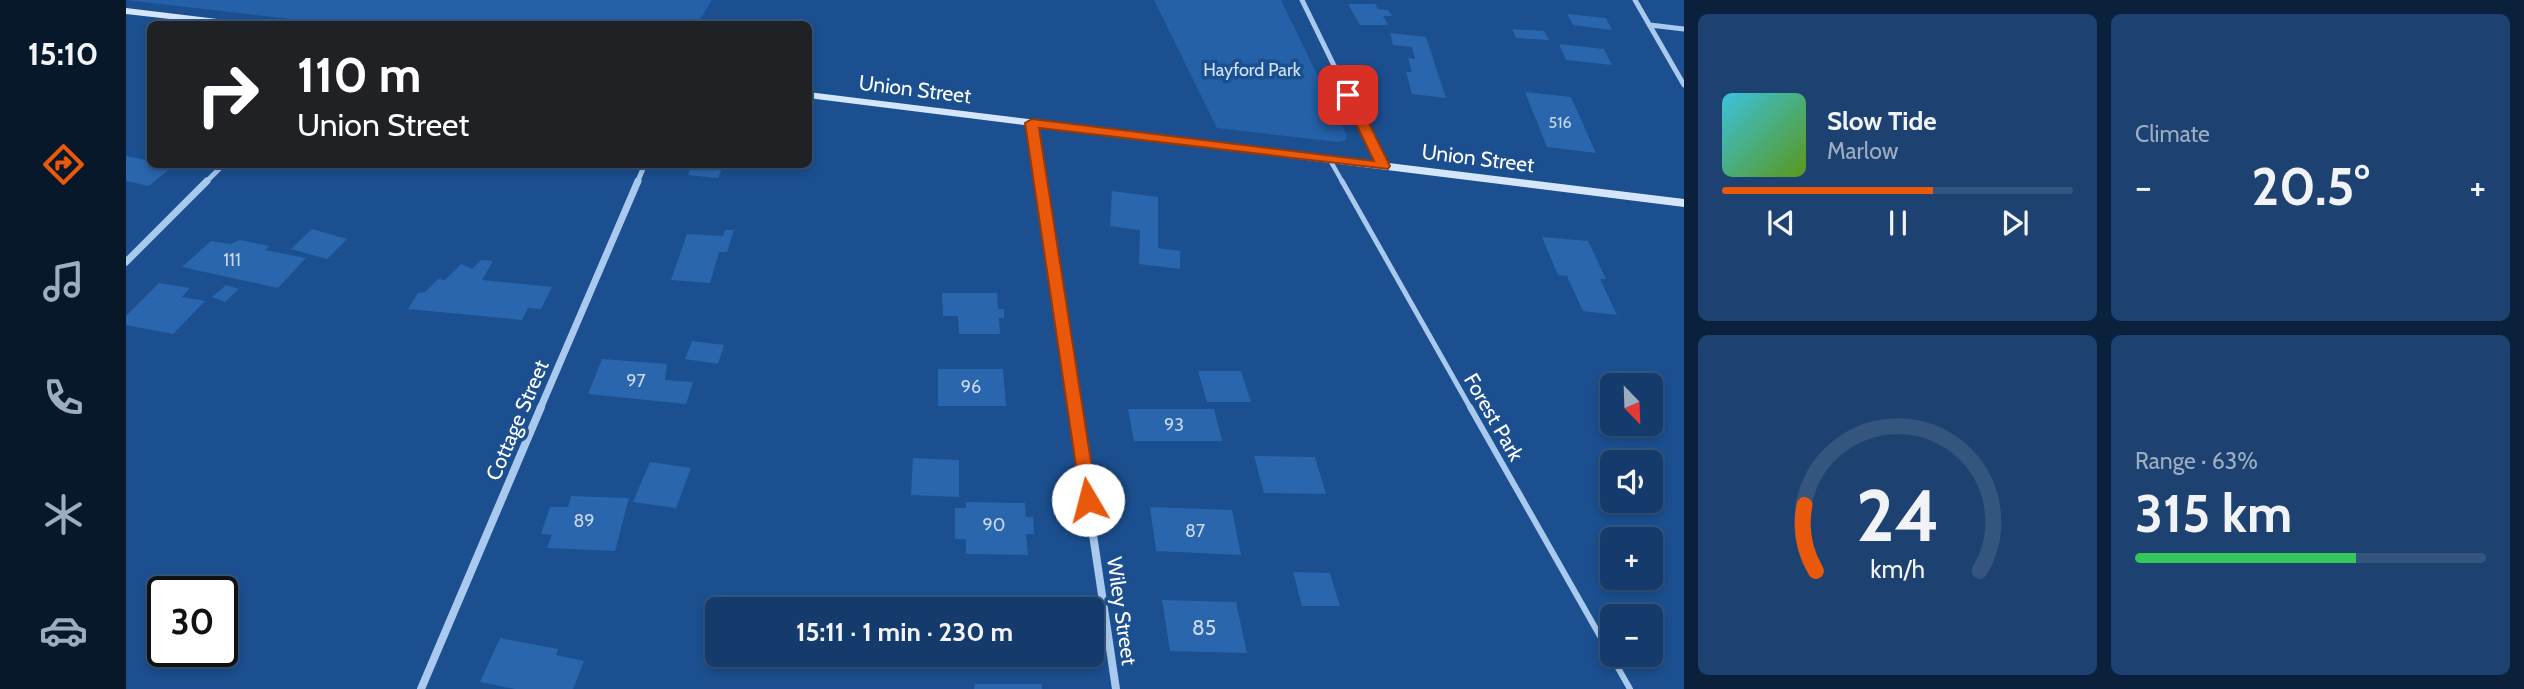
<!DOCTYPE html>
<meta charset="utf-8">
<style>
body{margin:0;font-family:Cabin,sans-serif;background:#1d4271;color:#f1f3f6;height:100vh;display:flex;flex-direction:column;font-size:26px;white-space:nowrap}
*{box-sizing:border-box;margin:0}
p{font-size:23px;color:#9dadc1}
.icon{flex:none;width:38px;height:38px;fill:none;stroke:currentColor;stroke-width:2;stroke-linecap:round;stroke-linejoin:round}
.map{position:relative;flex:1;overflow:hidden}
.details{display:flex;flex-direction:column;gap:14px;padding:14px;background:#0b203b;width:840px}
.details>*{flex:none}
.guide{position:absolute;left:21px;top:21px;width:665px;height:147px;border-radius:10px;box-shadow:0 4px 10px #0003,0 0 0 2px #33557e;background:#202124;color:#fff;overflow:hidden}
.needle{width:46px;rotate:157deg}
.tools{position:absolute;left:1474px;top:373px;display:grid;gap:14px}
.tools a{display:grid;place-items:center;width:63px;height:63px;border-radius:10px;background:#143b6b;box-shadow:0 4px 10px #0003,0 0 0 2px #33557e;font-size:35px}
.speed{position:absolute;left:21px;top:576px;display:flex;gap:14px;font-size:35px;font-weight:700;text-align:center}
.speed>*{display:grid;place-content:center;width:91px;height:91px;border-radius:50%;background:#143b6b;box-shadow:0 4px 10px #0003,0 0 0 2px #33557e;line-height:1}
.speed .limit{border:4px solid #111;border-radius:10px;background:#fff;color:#111}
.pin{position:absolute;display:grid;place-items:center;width:60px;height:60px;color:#fff;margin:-30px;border-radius:14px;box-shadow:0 4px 10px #0006}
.me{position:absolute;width:77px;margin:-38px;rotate:352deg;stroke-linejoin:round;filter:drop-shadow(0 0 5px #0008)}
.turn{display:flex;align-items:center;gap:24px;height:147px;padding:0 35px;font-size:32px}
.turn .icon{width:91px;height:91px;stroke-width:2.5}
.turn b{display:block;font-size:49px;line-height:60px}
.big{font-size:52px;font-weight:700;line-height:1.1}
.details .card{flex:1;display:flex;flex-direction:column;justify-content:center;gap:10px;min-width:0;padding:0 24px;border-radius:10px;background:#1d4271}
.details .dial{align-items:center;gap:0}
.dial svg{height:182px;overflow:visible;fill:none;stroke:#33557e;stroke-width:7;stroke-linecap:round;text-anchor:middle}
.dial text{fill:#f1f3f6;stroke:none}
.song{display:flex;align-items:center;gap:21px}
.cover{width:84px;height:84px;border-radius:10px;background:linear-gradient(135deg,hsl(190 70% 55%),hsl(90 70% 35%))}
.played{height:7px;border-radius:4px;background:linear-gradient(90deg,#ea580c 60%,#33557e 60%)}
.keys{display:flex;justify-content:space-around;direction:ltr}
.heat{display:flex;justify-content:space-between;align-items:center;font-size:38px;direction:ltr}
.charge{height:10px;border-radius:5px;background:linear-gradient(90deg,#34c759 63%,#33557e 0)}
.details .tiles{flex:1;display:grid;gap:14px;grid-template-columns:repeat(2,1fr)}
.trip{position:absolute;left:579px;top:597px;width:399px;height:70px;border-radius:10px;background:#143b6b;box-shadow:0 4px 10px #0003,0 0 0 2px #33557e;font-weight:700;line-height:70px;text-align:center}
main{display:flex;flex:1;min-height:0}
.dock{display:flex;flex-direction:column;width:126px;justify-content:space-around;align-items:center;background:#08182b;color:#9dadc1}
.dock .icon{width:49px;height:49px}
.dock .current{color:#ea580c}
.dock b{font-size:32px;color:#f1f3f6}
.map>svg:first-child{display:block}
.green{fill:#2461a8}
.building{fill:#2a66ad}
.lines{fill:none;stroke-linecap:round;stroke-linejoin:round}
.lane-far2{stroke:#a9c9ee;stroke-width:4.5}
.lane-far1{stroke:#a9c9ee;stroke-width:5}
.lane{stroke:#a9c9ee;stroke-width:6}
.street-far2{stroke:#a9c9ee;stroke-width:5}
.street-far1{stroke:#a9c9ee;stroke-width:7}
.street{stroke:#a9c9ee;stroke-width:8}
.secondary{fill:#d6e6fa;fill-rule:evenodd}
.route{fill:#ea580c;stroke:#983908;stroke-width:2}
.labels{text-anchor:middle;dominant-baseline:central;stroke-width:7;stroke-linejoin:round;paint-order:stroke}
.far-number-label{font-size:16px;fill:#cad9ea}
.far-park-label{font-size:18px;fill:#cfe3fa;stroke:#1b4f8f}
.number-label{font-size:18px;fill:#cad9ea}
.street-label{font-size:21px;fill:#fff;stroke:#1b4f8f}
.near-number-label{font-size:21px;fill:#cad9ea}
</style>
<main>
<nav class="dock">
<b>15:10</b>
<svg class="icon current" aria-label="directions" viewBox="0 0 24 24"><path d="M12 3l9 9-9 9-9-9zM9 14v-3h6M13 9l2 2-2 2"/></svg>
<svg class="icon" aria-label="music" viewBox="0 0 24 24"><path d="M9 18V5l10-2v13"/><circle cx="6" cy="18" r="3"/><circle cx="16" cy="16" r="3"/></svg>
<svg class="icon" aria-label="phone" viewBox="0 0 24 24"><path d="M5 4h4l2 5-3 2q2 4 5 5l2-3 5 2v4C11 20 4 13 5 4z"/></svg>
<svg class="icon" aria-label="climate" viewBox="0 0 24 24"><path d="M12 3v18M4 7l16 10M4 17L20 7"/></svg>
<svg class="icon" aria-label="car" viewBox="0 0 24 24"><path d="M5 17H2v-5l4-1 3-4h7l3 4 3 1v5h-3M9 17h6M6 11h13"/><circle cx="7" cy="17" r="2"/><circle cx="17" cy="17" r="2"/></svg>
</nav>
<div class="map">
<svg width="1558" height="689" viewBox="0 0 1558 689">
<rect width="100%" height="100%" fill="#1b4f8f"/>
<path class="green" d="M0 0H586L571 24H207Z
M1028 0H1155L1220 134V140L1212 142 1091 128Z"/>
<path class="building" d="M1222 4H1249L1252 9 1262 10 1266 16H1257L1262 25H1234Z
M1441 14 1480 18 1486 30 1447 25Z
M1386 29 1418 31 1423 40 1390 38Z
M1264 33 1300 37 1320 98 1286 94 1280 72H1286L1282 58 1289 59 1286 47 1267 45Z
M1433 44 1478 49 1486 65 1440 60Z
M1399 92 1445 97 1470 153 1421 147Z
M0 156 24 161V164L48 165 23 186 0 181Z
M567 164H598L592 178 562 175Z
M986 191 1032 197V248L1054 251V269L1013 264 1014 230 984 226Z
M186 229 221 239 201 259 165 249Z
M599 230H608L601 252H593L584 283 545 280 561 234 597 236Z
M1416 237 1462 241 1480 279H1474L1491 315 1457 311 1441 276 1432 275Z
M114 240 143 246 139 250 180 258 152 288 56 267 85 241 104 244Z
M355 260 367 261 356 280 426 287 415 309 402 308 396 320 282 309 292 293 299 292 312 279 319 280 335 264 346 269Z
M33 283 64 288 56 297 79 301 47 334 0 325V316Z
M100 285 113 289 99 302 86 297Z
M816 293H871L872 309H878V318H873L874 334H833L832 316H817Z
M566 341 598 345 592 364 559 359Z
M476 359 541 364 539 380 567 382 560 404 462 394Z
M812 369H877L880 406H812Z
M1072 371H1115L1125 402H1081Z
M1002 409H1088L1096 441H1008Z
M1128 456 1189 457 1200 494 1138 493Z
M787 458 833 460V497L785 495Z
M524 462 565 468 550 508 507 502Z
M445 496 503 498 489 551 421 548 426 535 415 534 424 507H442Z
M840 502 899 503 900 517H907L908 534H900L902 555 840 554V539H829V508H840Z
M1024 507 1106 510 1115 555 1030 551Z
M1167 572 1204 573 1214 606H1176Z
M1036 600 1110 602 1121 653 1044 651Z
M374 638 432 649 430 655 458 661 447 689H389L354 682Z
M849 684H916V689H848Z"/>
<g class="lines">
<path class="lane-far2" d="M1204 160 1217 183"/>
<path class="lane-far1" d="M1216 181 1345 409"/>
<path class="lane" d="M1344 407 1504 689"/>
<path class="street-far2" d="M1176 0 1257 166
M1509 0 1558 85
M1524 25 1558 29
M906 123 915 183
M79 183 98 164
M511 183 519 164"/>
<path class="street-far1" d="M915 181 948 409
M0 262 81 181
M414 409 512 181"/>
<path class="street" d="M948 407 990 689
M295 689 415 407"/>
<path class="secondary" d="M0 8 108 21 113 24H88L0 14Z
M682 92 1558 199V207L682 98Z"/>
</g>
<path class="route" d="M1218 92 1229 95 1264 166 1262 169 913 128 971 500 968 506H956L899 123 906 119 1248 161 1216 95Z"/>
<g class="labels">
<g class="far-number-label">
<text x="1434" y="122">516</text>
</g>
<g class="far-park-label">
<text x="1126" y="70">Hayford Park</text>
</g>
<g class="number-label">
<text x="106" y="260">111</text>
<text x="510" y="381">97</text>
<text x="845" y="387">96</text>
<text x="1048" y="425">93</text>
<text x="458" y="521">89</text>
<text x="868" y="525">90</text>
<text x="1069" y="531">87</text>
</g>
<g class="street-label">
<text transform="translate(789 89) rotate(7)">Union Street</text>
<text transform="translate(1352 158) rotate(7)">Union Street</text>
<text transform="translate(1368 417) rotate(60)">Forest Park</text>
<text transform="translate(391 420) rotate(-67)">Cottage Street</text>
<text transform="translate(996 611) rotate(82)">Wiley Street</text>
</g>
<g class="near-number-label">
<text x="1078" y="627">85</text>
</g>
</g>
</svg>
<div class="tools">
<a><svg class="needle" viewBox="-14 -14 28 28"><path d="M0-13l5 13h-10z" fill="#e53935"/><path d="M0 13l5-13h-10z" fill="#9dadc1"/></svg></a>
<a><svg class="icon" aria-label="sound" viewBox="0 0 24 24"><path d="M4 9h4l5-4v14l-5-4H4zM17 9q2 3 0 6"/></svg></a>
<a>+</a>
<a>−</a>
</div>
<div class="speed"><div class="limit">30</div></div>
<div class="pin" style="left:1222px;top:95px;background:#d93025"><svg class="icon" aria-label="arrive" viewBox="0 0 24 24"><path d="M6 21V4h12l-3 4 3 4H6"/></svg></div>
<svg class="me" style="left:962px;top:500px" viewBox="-20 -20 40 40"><circle r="19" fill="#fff"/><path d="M0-13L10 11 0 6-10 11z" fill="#ea580c"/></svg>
<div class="trip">15:11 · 1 min · 230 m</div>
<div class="guide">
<div class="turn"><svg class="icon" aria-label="right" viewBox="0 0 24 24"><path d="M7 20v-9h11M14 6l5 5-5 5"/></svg><div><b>110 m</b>Union Street</div></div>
</div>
</div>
<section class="details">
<div class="tiles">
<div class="card">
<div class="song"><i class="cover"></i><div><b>Slow Tide</b><p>Marlow</p></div></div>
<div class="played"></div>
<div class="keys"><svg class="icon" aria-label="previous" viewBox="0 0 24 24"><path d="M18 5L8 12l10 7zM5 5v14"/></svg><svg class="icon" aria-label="pause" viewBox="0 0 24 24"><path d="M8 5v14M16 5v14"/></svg><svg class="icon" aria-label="next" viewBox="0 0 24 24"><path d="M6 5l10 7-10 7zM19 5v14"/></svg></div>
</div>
<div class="card"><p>Climate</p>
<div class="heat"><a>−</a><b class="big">20.5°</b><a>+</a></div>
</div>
<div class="card dial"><svg viewBox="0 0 100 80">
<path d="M14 69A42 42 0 1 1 86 69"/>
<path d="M14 69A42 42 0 0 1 9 40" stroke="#ea580c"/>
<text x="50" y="56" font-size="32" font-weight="700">24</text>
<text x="50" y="72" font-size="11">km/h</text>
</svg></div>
<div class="card"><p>Range · 63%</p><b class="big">315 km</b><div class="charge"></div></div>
</div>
</section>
</main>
